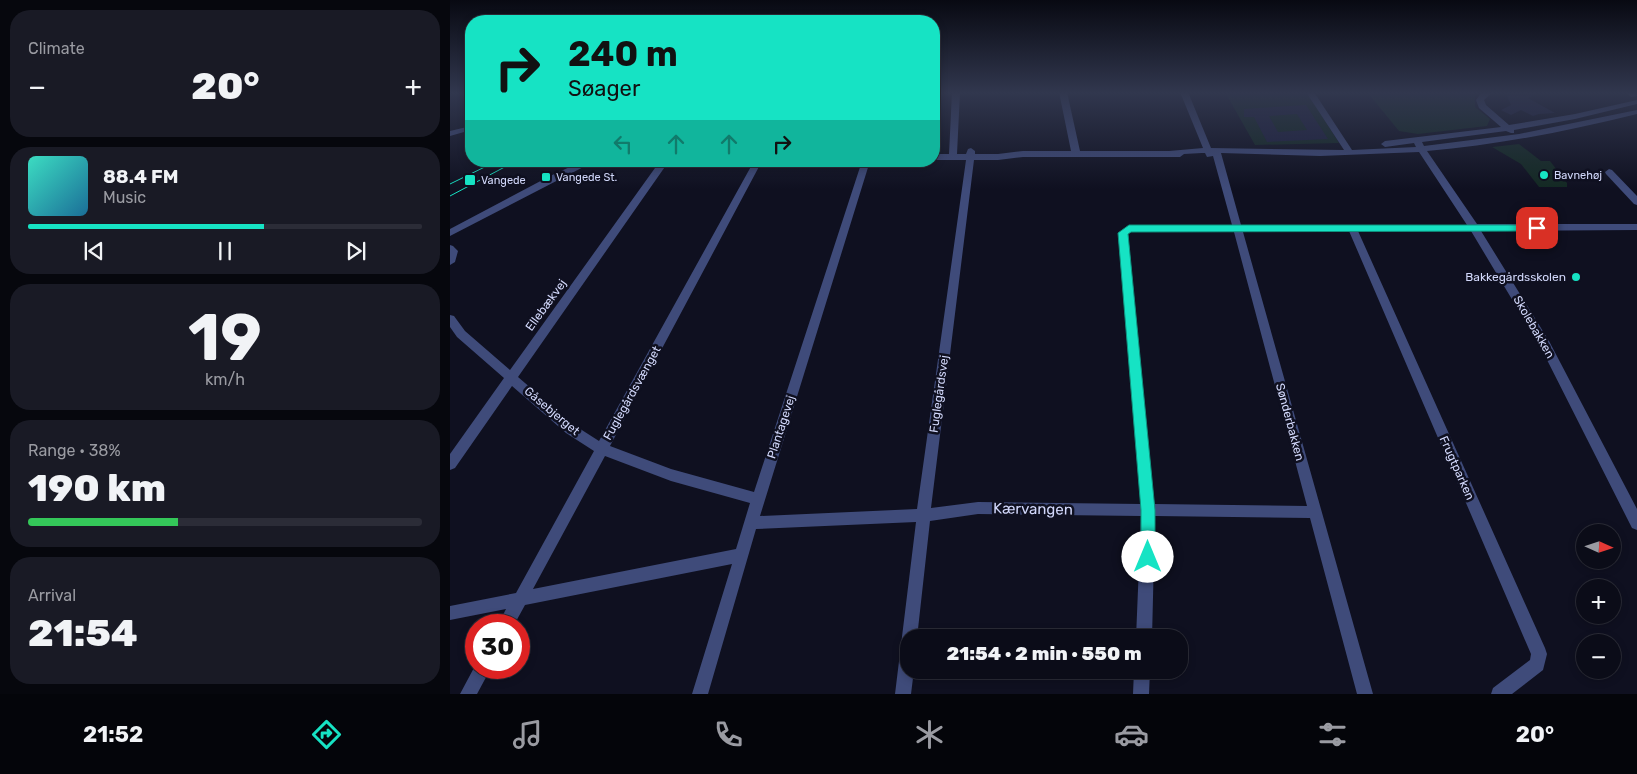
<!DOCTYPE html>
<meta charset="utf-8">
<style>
body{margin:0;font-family:Rubik,sans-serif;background:#191a25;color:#f1f3f6;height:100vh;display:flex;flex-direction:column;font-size:19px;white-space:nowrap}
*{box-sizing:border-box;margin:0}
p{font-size:16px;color:#9a9ba2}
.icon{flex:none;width:28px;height:28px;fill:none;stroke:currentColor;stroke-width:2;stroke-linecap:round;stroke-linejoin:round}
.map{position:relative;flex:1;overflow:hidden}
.drawer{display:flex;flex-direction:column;gap:10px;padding:10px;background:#06070d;width:450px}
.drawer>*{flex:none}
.hud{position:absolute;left:15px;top:15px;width:475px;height:152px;border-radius:20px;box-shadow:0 2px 8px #0003,0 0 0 1px #2b2c37;background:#16e3c4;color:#111;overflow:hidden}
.needle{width:32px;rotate:93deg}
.buttons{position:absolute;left:1126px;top:524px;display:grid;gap:10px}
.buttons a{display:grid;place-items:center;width:45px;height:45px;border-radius:50%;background:#0b0c18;box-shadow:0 2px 8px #0003,0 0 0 1px #2b2c37;font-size:25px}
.speed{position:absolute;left:15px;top:614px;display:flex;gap:10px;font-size:25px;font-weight:700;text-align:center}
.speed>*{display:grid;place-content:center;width:65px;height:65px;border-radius:50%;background:#0b0c18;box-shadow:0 2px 8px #0003,0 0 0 1px #2b2c37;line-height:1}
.speed .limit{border:8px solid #d22;background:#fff;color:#111}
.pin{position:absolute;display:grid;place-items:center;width:42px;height:42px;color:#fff;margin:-21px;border-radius:10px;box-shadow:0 2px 8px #0006}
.me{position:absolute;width:55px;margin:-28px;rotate:0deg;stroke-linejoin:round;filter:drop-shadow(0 0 4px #0008)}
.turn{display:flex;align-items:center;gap:18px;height:105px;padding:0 20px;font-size:22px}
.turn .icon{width:65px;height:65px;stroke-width:2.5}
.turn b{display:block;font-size:35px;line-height:42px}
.lanes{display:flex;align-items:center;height:48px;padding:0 20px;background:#0003;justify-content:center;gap:25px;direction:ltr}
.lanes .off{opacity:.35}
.big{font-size:38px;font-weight:800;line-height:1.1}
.drawer .widget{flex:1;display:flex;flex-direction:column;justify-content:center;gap:8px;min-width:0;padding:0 18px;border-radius:20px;background:#191a25}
.drawer .dial{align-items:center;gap:0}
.dial b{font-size:65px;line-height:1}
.song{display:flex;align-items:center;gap:15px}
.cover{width:60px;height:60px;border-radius:8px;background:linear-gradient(135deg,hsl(170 70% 55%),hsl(200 70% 35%))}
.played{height:5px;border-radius:2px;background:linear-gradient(90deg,#16e3c4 60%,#2b2c37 60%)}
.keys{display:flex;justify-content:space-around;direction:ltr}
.heat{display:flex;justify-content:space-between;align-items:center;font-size:28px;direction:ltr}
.charge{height:8px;border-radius:4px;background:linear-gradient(90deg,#34c759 38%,#2b2c37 0)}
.trip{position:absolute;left:450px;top:629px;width:288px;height:50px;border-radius:20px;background:#0b0c18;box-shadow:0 2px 8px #0003,0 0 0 1px #2b2c37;font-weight:800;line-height:50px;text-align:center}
.dock{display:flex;height:80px;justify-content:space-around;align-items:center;background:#04050a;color:#9a9ba2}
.dock .icon{width:35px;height:35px}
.dock .active{color:#16e3c4}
.dock b{font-size:22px;color:#f1f3f6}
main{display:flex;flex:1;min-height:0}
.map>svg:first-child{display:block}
.green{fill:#132923}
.building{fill:#1d1f3f;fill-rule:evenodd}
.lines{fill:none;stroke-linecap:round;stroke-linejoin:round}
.minor{fill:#3f4b7a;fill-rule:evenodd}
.tram{stroke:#16e3c4;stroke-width:1}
.route{fill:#16e3c4;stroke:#0e947f}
.poi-dot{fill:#16e3c4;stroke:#0f1020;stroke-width:2}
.labels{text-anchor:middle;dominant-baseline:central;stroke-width:5;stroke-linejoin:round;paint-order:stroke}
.far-poi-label{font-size:11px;fill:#d2d8fb;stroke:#0f1020;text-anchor:start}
.poi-label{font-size:12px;fill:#d2d8fb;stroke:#0f1020;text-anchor:end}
.street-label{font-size:12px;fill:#d2d8fb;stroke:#0f1020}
.near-street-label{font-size:15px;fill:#d2d8fb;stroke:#0f1020}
</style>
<main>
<section class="drawer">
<div class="widget"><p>Climate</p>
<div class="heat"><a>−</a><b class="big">20°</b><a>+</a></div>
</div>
<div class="widget">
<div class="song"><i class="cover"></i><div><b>88.4 FM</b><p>Music</p></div></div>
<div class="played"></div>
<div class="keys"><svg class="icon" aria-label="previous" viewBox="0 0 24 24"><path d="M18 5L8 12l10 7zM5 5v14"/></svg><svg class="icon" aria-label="pause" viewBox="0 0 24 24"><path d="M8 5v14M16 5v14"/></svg><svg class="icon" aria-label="next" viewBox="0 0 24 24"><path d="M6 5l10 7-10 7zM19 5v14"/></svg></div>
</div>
<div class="widget dial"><b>19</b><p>km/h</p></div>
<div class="widget"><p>Range · 38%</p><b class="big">190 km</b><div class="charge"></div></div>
<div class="widget"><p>Arrival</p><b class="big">21:54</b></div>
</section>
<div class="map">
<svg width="1187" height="694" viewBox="0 0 1187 694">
<rect width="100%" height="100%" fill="#0f1020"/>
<path class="green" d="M775 92H857L889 143 805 145Z
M917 92H1021L1025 95V107L1040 119 1037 126 968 134 949 131Z
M1069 144 1091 161H1100L1117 183V187H1089L1071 164 1042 147Z"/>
<path class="building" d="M1055 92H1090L1078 98 1105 113 1089 114 1083 116 1071 110 1061 115 1051 110 1061 105Z
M856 105 878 139 817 142 804 117H794V109ZM847 114 857 130 828 132 819 116Z"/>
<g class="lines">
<path class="minor" d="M502 92H510L507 154H516L518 149 521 148 525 151V154H548L573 151H621L609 92H617L630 151H719L753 148 730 92H738L761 148 894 150 856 92H864L902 150 966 147 964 143 935 147 931 144 935 141 1051 127 1029 108 1026 100 1032 92H1043L1034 100 1036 105 1059 125 1125 114 1187 100V104L1125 119 1064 130V133H1061L1056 131 972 142 974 146 1069 134 1187 110V114C1118 131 1048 145 977 151L1027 224H1187V230L1031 231 1099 341 1187 509V530L1182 528 1090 346 1021 231H908L1095 648 1097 654 1093 670 1062 694H1041L1043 688 1080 660 1081 654 899 231 793 232 923 694H907L860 518 705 516 702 638H686L691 516 528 514 480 521 467 638H459V670H464L461 694H445L466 522 306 529 258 694H242L282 564 75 605 64 625H48L56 609 0 620V606L66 593 144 451 116 433 62 386 5 468 0 470V454L54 378 7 337 0 327V315L4 316 15 331 60 370 210 161H219L68 377 124 425 149 441 304 161H312L160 446 221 469 304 492 412 161H420L310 516 467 509 516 160H484V154H499ZM969 152 1017 225H791L771 153 870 156ZM752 153H755L757 157 763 156 782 225 679 226 668 233 691 504 528 502 481 508 524 160H548L573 157H730L734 154ZM681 232H784L857 506 704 504 678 234ZM155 456 221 481 300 503 286 549 83 589Z
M1176 92H1185L1187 96 1181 97Z
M21 126V130L0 136V131Z
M133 161H145L0 236V229L100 176Z
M1159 169 1162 170 1187 196V205L1184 204 1156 174 1155 172Z
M0 245 3 246 8 251 5 262 0 265Z
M26 664V668H41L27 694H10Z
M684 670H700L699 694H683Z"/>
<path class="tram" d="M0 184 47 161
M0 196 66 161"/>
</g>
<linearGradient id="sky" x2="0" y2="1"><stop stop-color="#080912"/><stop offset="0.49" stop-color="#31374e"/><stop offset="1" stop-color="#31374e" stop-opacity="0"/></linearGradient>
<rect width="1187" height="189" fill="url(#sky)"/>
<path class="route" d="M679 225H1087L1091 228 1087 231 681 232 678 234 705 510V557L703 562 698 564 693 562 691 557V510L668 233Z"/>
<g class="poi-dot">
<circle cx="1094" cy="175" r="5"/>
<rect x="91" y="172" width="10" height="10" rx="2.5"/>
<rect x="14" y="174" width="12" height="12" rx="2.5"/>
<circle cx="1126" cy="277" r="5"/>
</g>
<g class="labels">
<g class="far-poi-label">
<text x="1104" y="175">Bavnehøj</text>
<text x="106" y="177">Vangede St.</text>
<text x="31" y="180">Vangede</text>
</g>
<g class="poi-label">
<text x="1116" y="277">Bakkegårdsskolen</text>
</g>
<g class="street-label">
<text transform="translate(96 305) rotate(-54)">Ellebækvej</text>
<text transform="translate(1084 327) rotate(60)">Skolebakken</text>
<text transform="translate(182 393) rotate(-61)">Fuglegårdsvænget</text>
<text transform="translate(489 394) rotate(-82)">Fuglegårdsvej</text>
<text transform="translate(102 411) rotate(40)">Gåsebjerget</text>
<text transform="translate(840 422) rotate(75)">Sønderbakken</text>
<text transform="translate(331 427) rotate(-72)">Plantagevej</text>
<text transform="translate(1007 468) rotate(66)">Frugtparken</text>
</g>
<g class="near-street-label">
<text transform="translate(583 509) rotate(1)">Kærvangen</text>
</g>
</g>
</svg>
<div class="buttons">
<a><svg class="needle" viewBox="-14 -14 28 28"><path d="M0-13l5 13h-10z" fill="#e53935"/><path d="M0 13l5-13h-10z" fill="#9a9ba2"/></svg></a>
<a>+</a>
<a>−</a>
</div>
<div class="speed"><div class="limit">30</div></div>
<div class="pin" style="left:1087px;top:228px;background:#d93025"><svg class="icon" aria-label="arrive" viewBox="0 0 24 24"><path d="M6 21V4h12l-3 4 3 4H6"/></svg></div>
<svg class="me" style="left:698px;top:557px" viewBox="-20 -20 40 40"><circle r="19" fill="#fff"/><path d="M0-13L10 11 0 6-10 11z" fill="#16e3c4"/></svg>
<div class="trip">21:54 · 2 min · 550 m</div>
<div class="hud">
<div class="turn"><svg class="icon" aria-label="right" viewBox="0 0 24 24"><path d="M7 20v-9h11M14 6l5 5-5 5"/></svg><div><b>240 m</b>Søager</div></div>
<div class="lanes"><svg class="icon off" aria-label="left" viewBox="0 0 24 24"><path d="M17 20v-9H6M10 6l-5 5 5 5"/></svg><svg class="icon off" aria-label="ahead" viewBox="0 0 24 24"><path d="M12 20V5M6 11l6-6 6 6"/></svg><svg class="icon off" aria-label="ahead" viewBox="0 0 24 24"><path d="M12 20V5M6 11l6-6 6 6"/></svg><svg class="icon" aria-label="right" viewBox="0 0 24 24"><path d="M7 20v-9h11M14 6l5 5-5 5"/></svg></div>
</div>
</div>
</main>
<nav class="dock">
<b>21:52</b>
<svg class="icon active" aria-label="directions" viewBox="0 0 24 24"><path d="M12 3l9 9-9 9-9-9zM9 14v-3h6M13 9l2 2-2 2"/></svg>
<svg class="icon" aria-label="music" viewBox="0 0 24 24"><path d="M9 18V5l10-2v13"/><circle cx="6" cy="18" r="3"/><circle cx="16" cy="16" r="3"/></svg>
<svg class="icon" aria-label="phone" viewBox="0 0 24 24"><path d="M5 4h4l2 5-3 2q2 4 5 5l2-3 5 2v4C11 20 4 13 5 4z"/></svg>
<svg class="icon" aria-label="climate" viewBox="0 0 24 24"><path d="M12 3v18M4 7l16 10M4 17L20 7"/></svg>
<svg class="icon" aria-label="car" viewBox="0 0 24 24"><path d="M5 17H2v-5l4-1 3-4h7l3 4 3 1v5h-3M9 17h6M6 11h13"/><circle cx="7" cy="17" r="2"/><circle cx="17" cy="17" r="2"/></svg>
<svg class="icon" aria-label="filters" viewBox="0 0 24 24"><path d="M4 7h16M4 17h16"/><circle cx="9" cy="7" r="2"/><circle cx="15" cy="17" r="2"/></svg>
<b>20°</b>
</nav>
